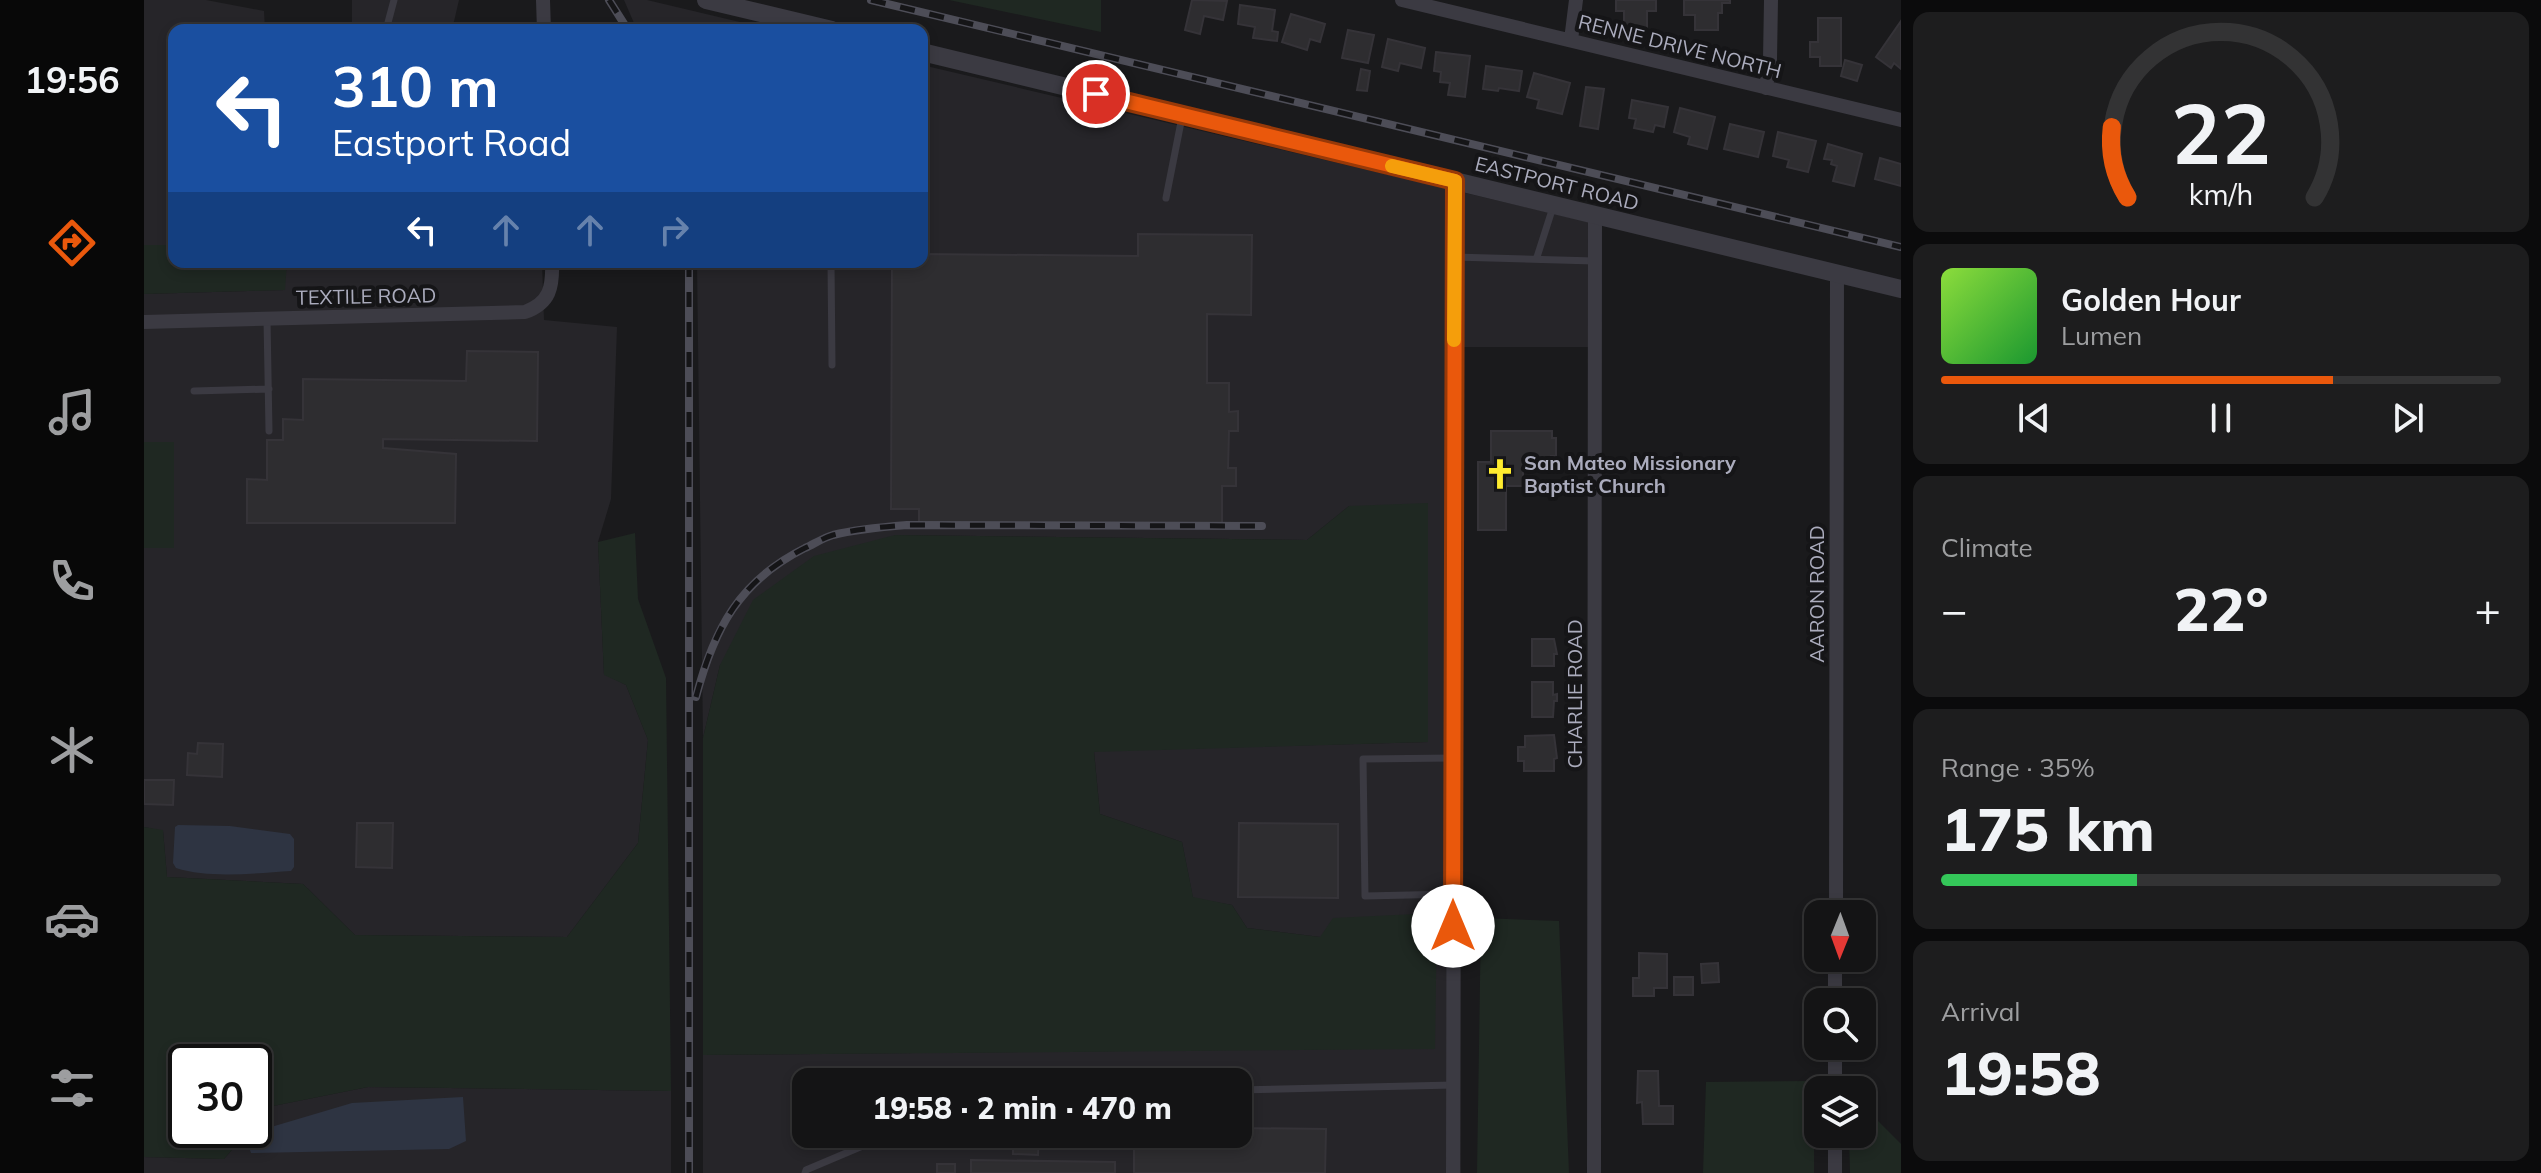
<!DOCTYPE html>
<meta charset="utf-8">
<style>
body{margin:0;font-family:Mulish,sans-serif;background:#1d1d1e;color:#f1f3f6;height:100vh;display:flex;flex-direction:column;font-size:30px;white-space:nowrap}
*{box-sizing:border-box;margin:0}
p{font-size:26px;color:#9d9ea0}
.icon{flex:none;width:44px;height:44px;fill:none;stroke:currentColor;stroke-width:2;stroke-linecap:round;stroke-linejoin:round}
.map{position:relative;flex:1;overflow:hidden}
.drawer{display:flex;flex-direction:column;gap:12px;padding:12px;background:#0b0b0c;width:640px}
.drawer>*{flex:none}
.hud{position:absolute;left:24px;top:24px;width:760px;height:244px;border-radius:16px;box-shadow:0 4px 12px #0003,0 0 0 2px #333334;background:#1a4fa0;color:#fff;overflow:hidden}
.needle{width:52px;rotate:181deg}
.buttons{position:absolute;left:1660px;top:900px;display:grid;gap:16px}
.buttons a{display:grid;place-items:center;width:72px;height:72px;border-radius:16px;background:#141415;box-shadow:0 4px 12px #0003,0 0 0 2px #333334;font-size:40px}
.speed{position:absolute;left:24px;top:1044px;display:flex;gap:16px;font-size:40px;font-weight:700;text-align:center}
.speed>*{display:grid;place-content:center;width:104px;height:104px;border-radius:50%;background:#141415;box-shadow:0 4px 12px #0003,0 0 0 2px #333334;line-height:1}
.speed .limit{border:4px solid #111;border-radius:12px;background:#fff;color:#111}
.pin{position:absolute;display:grid;place-items:center;width:68px;height:68px;color:#fff;margin:-34px;border:4px solid #fff;border-radius:50%;box-shadow:0 2px 8px #0007}
.me{position:absolute;width:88px;margin:-44px;rotate:0deg;stroke-linejoin:round;filter:drop-shadow(0 0 6px #0008)}
.turn{display:flex;align-items:center;gap:28px;height:168px;padding:0 32px;font-size:36px}
.turn .icon{width:104px;height:104px;stroke-width:2.5}
.turn b{display:block;font-size:56px;line-height:68px}
.lanes{display:flex;align-items:center;height:76px;padding:0 32px;background:#0003;justify-content:center;gap:40px;direction:ltr}
.lanes .off{opacity:.35}
.big{font-size:60px;font-weight:800;line-height:1.1}
.drawer .widget{flex:1;display:flex;flex-direction:column;justify-content:center;gap:12px;min-width:0;padding:0 28px;border-radius:16px;background:#1d1d1e}
.drawer .dial{align-items:center;gap:0}
.dial svg{height:208px;overflow:visible;fill:none;stroke:#333334;stroke-width:7;stroke-linecap:round;text-anchor:middle}
.dial text{fill:#f1f3f6;stroke:none}
.song{display:flex;align-items:center;gap:24px}
.cover{width:96px;height:96px;border-radius:12px;background:linear-gradient(135deg,hsl(90 70% 55%),hsl(130 70% 35%))}
.played{height:8px;border-radius:4px;background:linear-gradient(90deg,#ea580c 70%,#333334 70%)}
.keys{display:flex;justify-content:space-around;direction:ltr}
.heat{display:flex;justify-content:space-between;align-items:center;font-size:44px;direction:ltr}
.charge{height:12px;border-radius:6px;background:linear-gradient(90deg,#34c759 35%,#333334 0)}
.trip{position:absolute;left:648px;top:1068px;width:460px;height:80px;border-radius:16px;background:#141415;box-shadow:0 4px 12px #0003,0 0 0 2px #333334;font-weight:800;line-height:80px;text-align:center}
main{display:flex;flex:1;min-height:0}
.dock{display:flex;flex-direction:column;width:144px;justify-content:space-around;align-items:center;background:#080808;color:#9d9ea0}
.dock .icon{width:56px;height:56px}
.dock .active{color:#ea580c}
.dock b{font-size:36px;color:#f1f3f6}
.map>svg:first-child{display:block}
.built{fill:#262529;fill-rule:evenodd}
.green{fill:#1f2822}
.water{fill:#2e3442}
.building{fill:#2e2d30;stroke:#353338;stroke-width:2}
.lines{fill:none;stroke-linecap:round;stroke-linejoin:round}
.service{stroke:#3b3a42;stroke-width:7}
.minor{stroke:#3b3a42;stroke-width:14}
.tertiary{stroke:#3b3a42;stroke-width:18}
.rail-casing{stroke:#4d4d57;stroke-width:8}
.rail{stroke:#151517;stroke-width:5;stroke-dasharray:15;stroke-linecap:butt}
.route-casing{stroke:#983908;stroke-width:20}
.route{stroke:#ea580c;stroke-width:14}
.slow{stroke:#f59e0b;stroke-width:14}
.labels{text-anchor:middle;dominant-baseline:central;stroke-width:8;stroke-linejoin:round;paint-order:stroke}
.street-label{font-size:20px;fill:#abacbd;stroke:#151517}
.poi-label{font-size:20px;font-weight:bold;fill:#abacbd;stroke:#151517;text-anchor:start}
</style>
<main>
<nav class="dock">
<b>19:56</b>
<svg class="icon active" aria-label="directions" viewBox="0 0 24 24"><path d="M12 3l9 9-9 9-9-9zM9 14v-3h6M13 9l2 2-2 2"/></svg>
<svg class="icon" aria-label="music" viewBox="0 0 24 24"><path d="M9 18V5l10-2v13"/><circle cx="6" cy="18" r="3"/><circle cx="16" cy="16" r="3"/></svg>
<svg class="icon" aria-label="phone" viewBox="0 0 24 24"><path d="M5 4h4l2 5-3 2q2 4 5 5l2-3 5 2v4C11 20 4 13 5 4z"/></svg>
<svg class="icon" aria-label="climate" viewBox="0 0 24 24"><path d="M12 3v18M4 7l16 10M4 17L20 7"/></svg>
<svg class="icon" aria-label="car" viewBox="0 0 24 24"><path d="M5 17H2v-5l4-1 3-4h7l3 4 3 1v5h-3M9 17h6M6 11h13"/><circle cx="7" cy="17" r="2"/><circle cx="17" cy="17" r="2"/></svg>
<svg class="icon" aria-label="filters" viewBox="0 0 24 24"><path d="M4 7h16M4 17h16"/><circle cx="9" cy="7" r="2"/><circle cx="15" cy="17" r="2"/></svg>
</nav>
<div class="map">
<svg width="1757" height="1173" viewBox="0 0 1757 1173">
<rect width="100%" height="100%" fill="#1a1a1c"/>
<path class="built" d="M0 0H62L120 11 121 30H30V245H0Z
M208 0H315L308 30H208Z
M480 0H503L630 30H493Z
M778 65 1445 222V347H1317V1173H559V1055L1291 1048 1176 937 1103 928 1088 905 1049 898 1038 842 956 814 950 751 1284 742 1205 506 1163 540 751 535 576 665 559 738 553 262H778ZM662 1082H1094V1134H662Z
M143 262H398L400 320 473 327 467 499 454 542 460 674 482 685 504 740 494 843 423 937 211 935 159 884 23 877 19 831 0 827V548H30V443L0 442V294L140 290Z
M224 1087 527 1091V1173H0V1157L80 1159 105 1130H110V1123L124 1107Z"/>
<path class="green" d="M805 0H957V32Z
M0 245H30V262H143L141 290 0 294Z
M0 442H30V548H0Z
M1284 503V742L950 752 956 814 1038 842 1049 897 1088 905 1103 928 1176 937 1189 918 1293 913 1291 1049 559 1055V738L576 665 609 600 670 556 751 535 1163 540 1205 506Z
M491 533 494 599 522 678 527 1091 224 1087 124 1107 110 1123V1062H42V1130H105L80 1159 0 1157V827L19 830 23 877 159 884 211 935 423 937 494 843 504 740 482 685 460 675 454 542Z
M1337 918 1415 921 1425 1173H1333Z
M1670 1081V1173H1559L1562 1082Z
M1730 1117 1757 1144V1173H1706L1705 1134H1718V1118Z"/>
<path class="water" d="M34 825 86 826 146 834 150 839V867L147 871C112 873 66 879 32 868L29 863 31 827Z
M319 1097 322 1141 305 1149 107 1153 105 1147 117 1130 208 1103Z"/>
<path class="building" d="M1048 0 1083 1 1079 20 1060 16 1056 34 1041 30Z
M1472 0H1512V11H1503V30H1480V11H1472Z
M1540 0H1586V3H1578V13H1574V30H1551V15H1540Z
M1096 5 1131 10 1128 31 1134 32 1133 41 1109 38 1111 27 1094 24Z
M1147 14 1181 24 1176 42 1166 39 1163 50 1138 42Z
M1674 18H1697V66H1676V57H1666V42H1674Z
M1757 21V69L1750 63 1747 68 1732 57Z
M1204 30 1230 35 1224 63 1198 58Z
M1244 39 1281 48 1277 68 1256 63 1254 71 1238 67Z
M1292 52 1326 56 1321 97 1304 95 1306 83 1296 82 1297 72 1290 71Z
M1701 60 1718 65 1713 81 1697 76Z
M1342 66 1378 71 1375 91 1355 88 1354 91 1339 89Z
M1217 69 1226 71 1223 91 1213 90Z
M1390 73 1426 83 1418 114 1393 108 1395 100 1383 97Z
M1442 87 1460 89 1454 129 1436 126Z
M1488 100 1524 107 1520 127 1511 125 1509 132 1490 128 1492 119 1485 118Z
M1536 108 1571 117 1563 149 1544 144 1546 137 1530 132Z
M1586 124 1620 132 1614 157 1580 149Z
M1634 132 1672 141 1664 172 1643 167 1645 160 1629 156Z
M1684 144 1718 154 1710 186 1689 181 1693 166 1687 164 1688 160 1680 159Z
M1736 158 1757 164V186L1731 179Z
M994 234 1108 235 1107 315 1063 314V383H1085V412L1094 411V431H1085L1084 468H1092V486H1078V524L775 523V509H747L748 262H778V254L994 256Z
M323 351 394 352 393 441 239 439V448L312 454 311 523H103V479L123 480V440H139V419L159 420V379L322 381Z
M1347 431H1408V438H1412V456H1407V463H1379V486H1362V530H1334V462H1347Z
M1388 639H1410L1413 654H1410V666H1388Z
M1388 682H1409V695L1413 694V701H1410L1409 717H1388Z
M1410 735 1413 758 1410 759V771H1380V761H1374V747H1381V736Z
M54 743 79 744 78 777 43 775 44 753 53 754Z
M0 780H30L29 805 0 804Z
M213 823H249L248 868 212 867Z
M1095 823 1194 824V898L1094 897Z
M1495 953 1523 954V988H1510V996H1489V978H1495Z
M1574 963 1575 982 1558 983 1557 964Z
M1530 977H1549V995H1530Z
M1494 1071H1514L1515 1106H1529V1124H1499L1498 1102 1493 1103Z
M1094 1128 1182 1129 1181 1173H990V1147L1041 1148V1134H1094Z
M869 1134H895L894 1155 869 1154Z
M827 1160 971 1162V1173H827Z
M793 1164H811V1173H793Z"/>
<g class="lines">
<path class="service" d="M242 30 250 0
M1022 198 1038 117
M1310 257 1450 261
M1393 257 1409 207
M687 262 688 365
M123 319 125 431
M50 391 125 389
M1309 894 1221 896 1219 759 1309 758
M1094 1090 1309 1085
M661 1173 662 1170 747 1134"/>
<path class="minor" d="M399 0 400 30
M1258 0 1757 120
M1427 40 1432 0
M1622 88 1626 59 1627 0
M0 322 381 312C406 303 409 287 408 262
M1692 914 1693 273
M1691 1002V958
M1691 1090V1046
M1309 1173 1311 181
M1450 1173 1451 215
M1691 1173V1134"/>
<path class="tertiary" d="M562 0 688 30
M778 52 1757 289"/>
<defs>
<path id="rail" d="M465 0 484 30
M727 0 1757 247
M545 262V1173
M552 697C570 629 595 581 661 548 670 544 679 538 689 535 713 529 738 527 763 525L1118 526"/>
</defs>
<use href="#rail" class="rail-casing"/>
<use href="#rail" class="rail"/>
</g>
<g class="lines">
<defs>
<path id="route" d="M952 94 1311 181 1309 926"/>
</defs>
<use href="#route" class="route-casing"/>
<use href="#route" class="route"/>
<path class="slow" d="M1248 166 1311 181 1310 340"/>
</g>
<defs>
<symbol id="church-bare" viewBox="-9 -9 18 18"><path d="M-1.2-6h2.4v3.5h3.3v2.4h-3.3V6h-2.4V-.1h-3.3v-2.4h3.3Z" fill="#ffec2f" stroke="#151517" stroke-width="2.5" paint-order="stroke"/></symbol>
</defs>
<g fill-rule="evenodd">
<use href="#church-bare" x="1334" y="452" width="44" height="44"/>
</g>
<g class="labels">
<g class="street-label">
<text transform="translate(1536 46) rotate(14)">RENNE DRIVE NORTH</text>
<text transform="translate(1413 183) rotate(14)">EASTPORT ROAD</text>
<text transform="translate(222 296) rotate(-1)">TEXTILE ROAD</text>
<text transform="translate(1672 594) rotate(-90)">AARON ROAD</text>
<text transform="translate(1430 694) rotate(-90)">CHARLIE ROAD</text>
</g>
<g class="poi-label">
<text x="1380" y="462">San Mateo Missionary<tspan x="1380" dy="23">Baptist Church</tspan></text>
</g>
</g>
</svg>
<div class="buttons">
<a><svg class="needle" viewBox="-14 -14 28 28"><path d="M0-13l5 13h-10z" fill="#e53935"/><path d="M0 13l5-13h-10z" fill="#9d9ea0"/></svg></a>
<a><svg class="icon" aria-label="search" viewBox="0 0 24 24"><circle cx="10" cy="10" r="6"/><path d="M15 15l6 6"/></svg></a>
<a><svg class="icon" aria-label="layers" viewBox="0 0 24 24"><path d="M12 4l9 5-9 5-9-5zM3 14l9 5 9-5"/></svg></a>
</div>
<div class="speed"><div class="limit">30</div></div>
<div class="pin" style="left:952px;top:94px;background:#d93025"><svg class="icon" aria-label="arrive" viewBox="0 0 24 24"><path d="M6 21V4h12l-3 4 3 4H6"/></svg></div>
<svg class="me" style="left:1309px;top:926px" viewBox="-20 -20 40 40"><circle r="19" fill="#fff"/><path d="M0-13L10 11 0 6-10 11z" fill="#ea580c"/></svg>
<div class="trip">19:58 · 2 min · 470 m</div>
<div class="hud">
<div class="turn"><svg class="icon" aria-label="left" viewBox="0 0 24 24"><path d="M17 20v-9H6M10 6l-5 5 5 5"/></svg><div><b>310 m</b>Eastport Road</div></div>
<div class="lanes"><svg class="icon" aria-label="left" viewBox="0 0 24 24"><path d="M17 20v-9H6M10 6l-5 5 5 5"/></svg><svg class="icon off" aria-label="ahead" viewBox="0 0 24 24"><path d="M12 20V5M6 11l6-6 6 6"/></svg><svg class="icon off" aria-label="ahead" viewBox="0 0 24 24"><path d="M12 20V5M6 11l6-6 6 6"/></svg><svg class="icon off" aria-label="right" viewBox="0 0 24 24"><path d="M7 20v-9h11M14 6l5 5-5 5"/></svg></div>
</div>
</div>
<section class="drawer">
<div class="widget dial"><svg viewBox="0 0 100 80">
<path d="M14 69A42 42 0 1 1 86 69"/>
<path d="M14 69A42 42 0 0 1 8 42" stroke="#ea580c"/>
<text x="50" y="56" font-size="32" font-weight="700">22</text>
<text x="50" y="72" font-size="11">km/h</text>
</svg></div>
<div class="widget">
<div class="song"><i class="cover"></i><div><b>Golden Hour</b><p>Lumen</p></div></div>
<div class="played"></div>
<div class="keys"><svg class="icon" aria-label="previous" viewBox="0 0 24 24"><path d="M18 5L8 12l10 7zM5 5v14"/></svg><svg class="icon" aria-label="pause" viewBox="0 0 24 24"><path d="M8 5v14M16 5v14"/></svg><svg class="icon" aria-label="next" viewBox="0 0 24 24"><path d="M6 5l10 7-10 7zM19 5v14"/></svg></div>
</div>
<div class="widget"><p>Climate</p>
<div class="heat"><a>−</a><b class="big">22°</b><a>+</a></div>
</div>
<div class="widget"><p>Range · 35%</p><b class="big">175 km</b><div class="charge"></div></div>
<div class="widget"><p>Arrival</p><b class="big">19:58</b></div>
</section>
</main>
